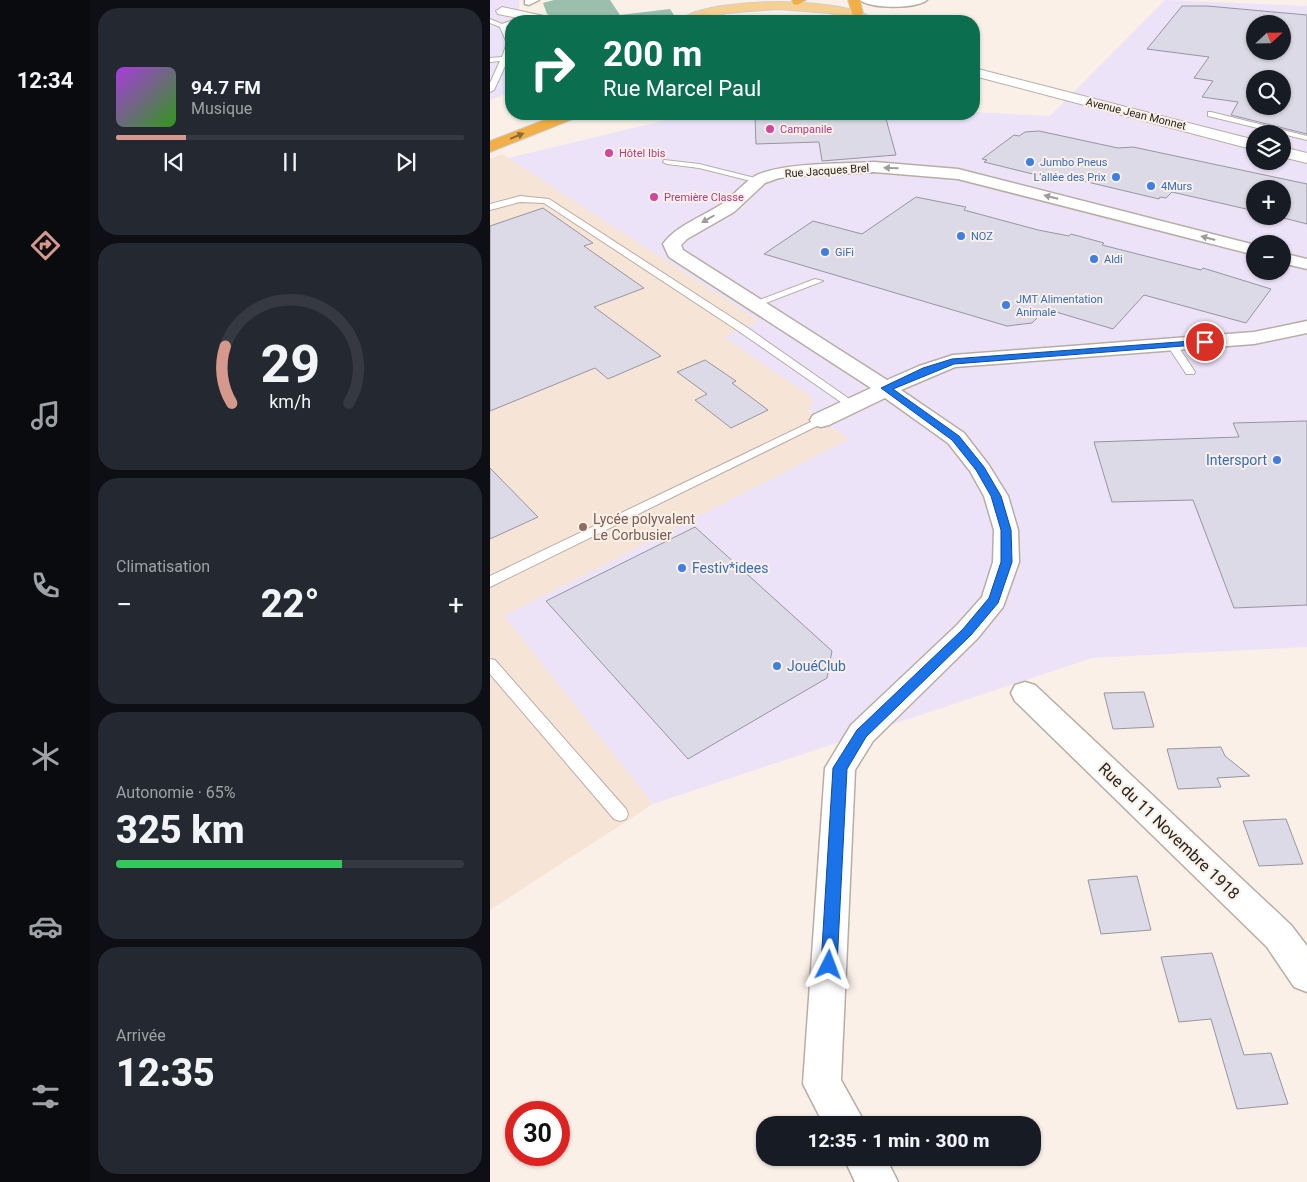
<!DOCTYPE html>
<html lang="fr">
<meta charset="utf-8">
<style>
body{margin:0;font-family:Roboto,sans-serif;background:#242831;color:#f1f3f6;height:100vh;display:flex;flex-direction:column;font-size:19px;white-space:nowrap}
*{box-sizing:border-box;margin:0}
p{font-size:16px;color:#9ea1a6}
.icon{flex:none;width:28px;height:28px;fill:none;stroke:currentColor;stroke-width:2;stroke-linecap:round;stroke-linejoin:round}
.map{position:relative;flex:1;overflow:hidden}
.side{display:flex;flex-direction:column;gap:8px;padding:8px;background:#0d0f14;width:400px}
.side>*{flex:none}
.hud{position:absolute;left:15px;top:15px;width:475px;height:105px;border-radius:20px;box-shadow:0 1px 4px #0004;background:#0b6e4f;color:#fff;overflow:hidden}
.needle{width:32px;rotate:68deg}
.controls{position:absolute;left:756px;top:15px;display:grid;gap:10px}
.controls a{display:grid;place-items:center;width:45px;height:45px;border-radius:50%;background:#171b24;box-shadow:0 1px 4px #0004;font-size:25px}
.speed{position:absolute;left:15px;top:1101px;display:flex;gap:10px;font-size:25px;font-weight:700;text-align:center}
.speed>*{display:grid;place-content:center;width:65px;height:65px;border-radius:50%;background:#171b24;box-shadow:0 1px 4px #0004;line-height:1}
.speed .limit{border:8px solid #d22;background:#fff;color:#111}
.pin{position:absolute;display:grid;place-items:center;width:42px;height:42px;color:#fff;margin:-21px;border:2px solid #fff;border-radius:50%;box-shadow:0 1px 5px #0007}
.me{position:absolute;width:55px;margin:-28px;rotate:3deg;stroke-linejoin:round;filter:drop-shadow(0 0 4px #0008)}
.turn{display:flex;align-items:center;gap:18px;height:105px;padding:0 15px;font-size:22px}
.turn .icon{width:65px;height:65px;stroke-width:2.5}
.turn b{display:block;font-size:35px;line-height:42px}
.big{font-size:38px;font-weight:800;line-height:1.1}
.side .card{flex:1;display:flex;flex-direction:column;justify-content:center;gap:8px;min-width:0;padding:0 18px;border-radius:20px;background:#242831}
.side .dial{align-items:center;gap:0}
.dial svg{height:130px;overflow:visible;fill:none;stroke:#363941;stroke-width:7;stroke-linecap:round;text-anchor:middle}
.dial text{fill:#f1f3f6;stroke:none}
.song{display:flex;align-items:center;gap:15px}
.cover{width:60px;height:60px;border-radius:8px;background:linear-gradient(135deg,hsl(280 70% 55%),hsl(110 70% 35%))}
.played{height:5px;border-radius:2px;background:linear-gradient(90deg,#d6988d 20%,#363941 20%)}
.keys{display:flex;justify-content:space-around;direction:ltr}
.heat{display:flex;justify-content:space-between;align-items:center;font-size:28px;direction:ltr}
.charge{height:8px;border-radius:4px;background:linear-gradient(90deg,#34c759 65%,#363941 0)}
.trip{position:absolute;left:266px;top:1116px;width:285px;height:50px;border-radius:20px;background:#171b24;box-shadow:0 1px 4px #0004;font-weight:800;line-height:50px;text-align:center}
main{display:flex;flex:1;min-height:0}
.menu{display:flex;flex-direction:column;width:90px;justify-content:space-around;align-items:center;background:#090b0e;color:#9ea1a6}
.menu .icon{width:35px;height:35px}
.menu .on{color:#d6988d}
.menu b{font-size:22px;color:#f1f3f6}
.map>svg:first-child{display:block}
.commercial{fill:#ede3f8;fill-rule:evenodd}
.built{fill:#f6e5d7}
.forest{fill:#9cbfad}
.building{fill:#dcdae6;stroke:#9795a0;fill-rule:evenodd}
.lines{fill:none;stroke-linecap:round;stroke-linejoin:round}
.lane-casing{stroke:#b7ada4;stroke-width:2}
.street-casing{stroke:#b7ada4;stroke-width:3}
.secondary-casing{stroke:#b7ada4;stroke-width:2}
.primary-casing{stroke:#cfcfce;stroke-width:2}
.highway-casing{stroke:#cfcfce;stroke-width:2}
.lane{fill:#fff;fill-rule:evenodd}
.street{fill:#fff;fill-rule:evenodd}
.secondary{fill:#fff;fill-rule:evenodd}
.primary{fill:#f7cf91;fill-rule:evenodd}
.highway{fill:#f2af48;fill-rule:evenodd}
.oneway{fill:#8c6a34}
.oneway2{fill:#9e9c9b}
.route{fill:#1a73e8;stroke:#114b97}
.hotel-dot{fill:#d1479c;stroke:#faf0e7;stroke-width:2}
.shop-dot{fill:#3f7fe0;stroke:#faf0e7;stroke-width:2}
.education-dot{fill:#8d6e63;stroke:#faf0e7;stroke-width:2}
.labels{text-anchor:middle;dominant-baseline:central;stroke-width:4;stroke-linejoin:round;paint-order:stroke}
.far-street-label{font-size:11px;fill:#272420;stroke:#faf0e7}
.far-hotel-label{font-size:11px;fill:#b23c85;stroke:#faf0e7;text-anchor:start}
.far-shop-label{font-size:11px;fill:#366cbe;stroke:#faf0e7;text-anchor:start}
.shop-label{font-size:14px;fill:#366cbe;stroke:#faf0e7;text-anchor:start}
.education-label{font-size:14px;fill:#785e54;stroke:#faf0e7;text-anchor:start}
.near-street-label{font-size:16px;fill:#272420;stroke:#faf0e7}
</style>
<main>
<nav class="menu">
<b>12:34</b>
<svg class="icon on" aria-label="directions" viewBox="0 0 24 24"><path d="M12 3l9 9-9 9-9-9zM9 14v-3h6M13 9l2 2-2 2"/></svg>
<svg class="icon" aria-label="music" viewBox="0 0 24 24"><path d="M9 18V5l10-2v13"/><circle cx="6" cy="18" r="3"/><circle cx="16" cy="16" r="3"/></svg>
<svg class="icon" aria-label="phone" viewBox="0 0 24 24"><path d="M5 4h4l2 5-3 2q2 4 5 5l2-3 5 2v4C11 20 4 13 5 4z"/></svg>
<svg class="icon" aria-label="climate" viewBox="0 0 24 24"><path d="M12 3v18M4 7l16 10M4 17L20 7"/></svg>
<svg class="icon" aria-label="car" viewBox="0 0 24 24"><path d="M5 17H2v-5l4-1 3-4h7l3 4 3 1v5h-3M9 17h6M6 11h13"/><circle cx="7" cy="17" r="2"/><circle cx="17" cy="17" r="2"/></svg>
<svg class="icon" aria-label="filters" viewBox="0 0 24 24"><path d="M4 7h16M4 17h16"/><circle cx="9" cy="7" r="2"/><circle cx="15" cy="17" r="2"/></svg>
</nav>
<section class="side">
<div class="card">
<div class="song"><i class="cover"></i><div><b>94.7 FM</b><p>Musique</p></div></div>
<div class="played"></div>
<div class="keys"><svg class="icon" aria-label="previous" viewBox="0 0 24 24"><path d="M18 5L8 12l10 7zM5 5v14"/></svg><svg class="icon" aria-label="pause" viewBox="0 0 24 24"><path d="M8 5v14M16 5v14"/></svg><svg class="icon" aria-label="next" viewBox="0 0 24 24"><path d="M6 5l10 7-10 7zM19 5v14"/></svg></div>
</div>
<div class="card dial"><svg viewBox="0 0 100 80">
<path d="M14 69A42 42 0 1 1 86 69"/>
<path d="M14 69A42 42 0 0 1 10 34" stroke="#d6988d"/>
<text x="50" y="56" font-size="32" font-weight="700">29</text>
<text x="50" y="72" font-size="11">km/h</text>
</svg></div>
<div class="card"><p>Climatisation</p>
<div class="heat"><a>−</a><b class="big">22°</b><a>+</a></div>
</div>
<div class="card"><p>Autonomie · 65%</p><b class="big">325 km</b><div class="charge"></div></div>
<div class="card"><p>Arrivée</p><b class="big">12:35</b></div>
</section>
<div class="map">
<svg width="817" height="1182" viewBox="0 0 817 1182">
<rect width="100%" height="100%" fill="#faf0e7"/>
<path class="commercial" d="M0 0H29L30 21H21V92L0 100Z
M675 0 817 6V647L602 658 163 804 14 616 331 420 18 158 185 118 246 114 484 112 560 116ZM765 24H792V51H765ZM765 79H792V106H765ZM765 134H792V161H765ZM765 189H792V216H765ZM765 244H792V271H765Z"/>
<path class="built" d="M12 154 269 321 234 337 320 396 323 402 318 411 359 439 14 616 163 804 0 910V159Z"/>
<path class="forest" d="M64 0H120L130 15 180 9 186 18C151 21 88 29 57 14L53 3Z"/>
<path class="building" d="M692 6H717L817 15V134L741 115 748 102 712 97 723 81 704 78 719 57 657 49ZM765 24H792V51H765ZM765 79H792V106H765Z
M291 116 292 119 386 116 396 119 406 155 332 161 329 142 266 144 265 117Z
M549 131 628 148 643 147 817 184V224L786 216H792V189H765V211L682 192 676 198 670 197 669 199 568 175 563 179 494 162 497 160 492 159 524 135 529 136 535 132Z
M426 197 476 207 474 210 548 230 579 236 581 234 614 243 612 245 711 270 713 268 781 289 756 323 654 295 623 329 556 309 542 323 517 326 274 254 323 221 372 234Z
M53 208 103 243 94 246 154 288 104 307 171 356 118 379 105 368 0 411V226Z
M215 360 246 381 242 383 278 410 241 428 205 400 217 394 187 372Z
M817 421V605L744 608 703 500 622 502 604 442 749 437 743 423Z
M0 468 48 517 0 539Z
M205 527 342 651 337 678 198 759 56 601Z
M654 692 664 727 623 729 614 693Z
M731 747 735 756 760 776 727 778 731 787 688 789 677 749Z
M796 819 813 864 769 866 753 821Z
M647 876 661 930 611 934 598 880Z
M722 953 754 1055 781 1053 798 1104 747 1109 721 1019 689 1022 671 957Z"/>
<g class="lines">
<defs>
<path id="lane" d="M40 14 42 17 21 21 16 27C26 50 14 68 4 90L0 92V83L10 61 0 62V58L12 57 17 43 10 27 0 23V19L12 24Z
M721 112 817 136V140L718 116V112Z
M174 160 209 164 273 180 269 183 209 168 177 164 173 162Z
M30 196 59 199 255 326 368 405 366 407H358L247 330 54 203 30 202 0 210V204Z
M325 279 333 281 268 306 259 304Z
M682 342 686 343 705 372 704 374H696L695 372 677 345Z
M331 417 337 420 335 422 0 587V576Z
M0 659 5 660 136 809 138 814 136 819 130 821 124 819 0 674Z"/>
<path id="street" d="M35 0H49L39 5 35 4Z
M370 0H437C427 9 380 9 370 0Z
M384 162 468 169 765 245V255L468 179 384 172 311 176 289 178 275 183 244 212 197 239 191 245 193 250 397 380 429 366 463 355 764 332 817 321V333L764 344 465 367 411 390 474 433 498 464 518 496 528 530 529 562 513 607 487 639 383 741 365 770 351 1080 376 1125H334L313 1084 335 768 361 725 467 625 492 597 503 562 504 530 494 496 480 471 458 443 395 398 339 425 331 427 323 425 320 420 323 415 381 388 179 257 173 244C185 227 209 218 227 207 240 200 250 186 262 178 285 162 355 164 384 162Z
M792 253 817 259V269L792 263Z
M535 682 545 685 801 925 817 946V992L804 987 777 947 525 701 521 693 525 685Z
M354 1158H396L408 1182H365Z"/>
<path id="secondary" d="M12 7 63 18 65 21H43L8 14 6 11Z
M484 68 765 140V150L484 76Z
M792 147 817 153V163L792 157Z"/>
<path id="primary" d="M288 2C310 2 371 5 385 21H369L340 13 288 9 236 13 207 21H190C203 5 267 2 288 2Z"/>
<path id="highway" d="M302 0H316L307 5 303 4Z
M358 0H370L373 13 371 16H363Z
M70 114H90L88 117 0 152V141Z"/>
</defs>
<use href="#lane" class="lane-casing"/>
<use href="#street" class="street-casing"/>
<use href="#secondary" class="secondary-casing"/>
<use href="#primary" class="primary-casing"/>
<use href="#highway" class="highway-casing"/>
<use href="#lane" class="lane"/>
<use href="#street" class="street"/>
<use href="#secondary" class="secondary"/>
<use href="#primary" class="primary"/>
<use href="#highway" class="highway"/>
</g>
<defs><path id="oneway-solid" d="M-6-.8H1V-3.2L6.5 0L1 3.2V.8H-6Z" transform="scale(1.25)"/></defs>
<use class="oneway" href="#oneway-solid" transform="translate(27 136) rotate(-22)"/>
<g class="oneway2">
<use href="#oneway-solid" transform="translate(401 168) rotate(-178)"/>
<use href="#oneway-solid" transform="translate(561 197) rotate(-166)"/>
<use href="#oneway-solid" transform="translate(218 219) rotate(150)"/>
<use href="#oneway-solid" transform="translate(718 238) rotate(-165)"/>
</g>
<path class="route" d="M715 340H718V344L464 364 403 389 469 436 494 467 511 496 521 530 522 562 508 603 481 635 376 737 357 769 347 965 344 970 339 973 334 970 331 965 343 768 367 730 473 629 499 598 511 562V530L501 496 486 470 462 440 391 388 433 368 462 359Z"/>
<g class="hotel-dot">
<circle cx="280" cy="129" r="5"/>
<circle cx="119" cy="153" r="5"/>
<circle cx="164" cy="197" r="5"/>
</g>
<g class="shop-dot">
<circle cx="540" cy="162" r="5"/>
<circle cx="626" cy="177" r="5"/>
<circle cx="661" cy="186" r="5"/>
<circle cx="471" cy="236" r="5"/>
<circle cx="335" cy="252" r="5"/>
<circle cx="604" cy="259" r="5"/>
<circle cx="516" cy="305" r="5"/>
<circle cx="787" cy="460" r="5"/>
<circle cx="192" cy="568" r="5"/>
<circle cx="287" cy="666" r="5"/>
</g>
<circle class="education-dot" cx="93" cy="527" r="5"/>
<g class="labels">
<g class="far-street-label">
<text transform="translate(646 114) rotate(14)">Avenue Jean Monnet</text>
<text transform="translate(337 171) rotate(-4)">Rue Jacques Brel</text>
</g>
<g class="far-hotel-label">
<text x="290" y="129">Campanile</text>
<text x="129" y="153">Hôtel Ibis</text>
<text x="174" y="197">Première Classe</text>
</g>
<g class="far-shop-label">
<text x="550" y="162">Jumbo Pneus</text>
<text x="616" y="177" text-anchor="end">L'allée des Prix</text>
<text x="671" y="186">4Murs</text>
<text x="481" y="236">NOZ</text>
<text x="345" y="252">GiFi</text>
<text x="614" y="259">Aldi</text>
<text x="526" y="299">JMT Alimentation<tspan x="526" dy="13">Animale</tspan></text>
</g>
<g class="shop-label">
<text x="777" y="460" text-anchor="end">Intersport</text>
<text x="202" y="568">Festiv*idees</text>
<text x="297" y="666">JouéClub</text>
</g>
<g class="education-label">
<text x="103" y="519">Lycée polyvalent<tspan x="103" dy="16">Le Corbusier</tspan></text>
</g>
<g class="near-street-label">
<text transform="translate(679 831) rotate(44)">Rue du 11 Novembre 1918</text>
</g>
</g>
</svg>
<div class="controls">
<a><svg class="needle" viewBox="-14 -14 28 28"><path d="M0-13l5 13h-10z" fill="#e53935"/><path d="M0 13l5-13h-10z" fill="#9ea1a6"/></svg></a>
<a><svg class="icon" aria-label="search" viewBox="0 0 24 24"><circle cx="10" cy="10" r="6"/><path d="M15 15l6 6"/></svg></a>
<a><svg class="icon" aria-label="layers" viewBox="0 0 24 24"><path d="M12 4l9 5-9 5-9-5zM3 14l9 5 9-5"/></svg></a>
<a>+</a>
<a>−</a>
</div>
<div class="speed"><div class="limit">30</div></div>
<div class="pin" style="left:715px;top:342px;background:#d93025"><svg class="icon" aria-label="arrive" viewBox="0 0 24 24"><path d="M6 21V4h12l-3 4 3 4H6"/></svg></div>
<svg class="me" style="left:339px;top:965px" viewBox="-20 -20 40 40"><path d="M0-17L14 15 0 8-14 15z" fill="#1a73e8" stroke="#fff" stroke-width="4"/></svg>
<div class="trip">12:35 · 1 min · 300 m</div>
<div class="hud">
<div class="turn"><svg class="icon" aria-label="right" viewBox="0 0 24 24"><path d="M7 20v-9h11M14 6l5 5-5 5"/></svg><div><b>200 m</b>Rue Marcel Paul</div></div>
</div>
</div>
</main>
